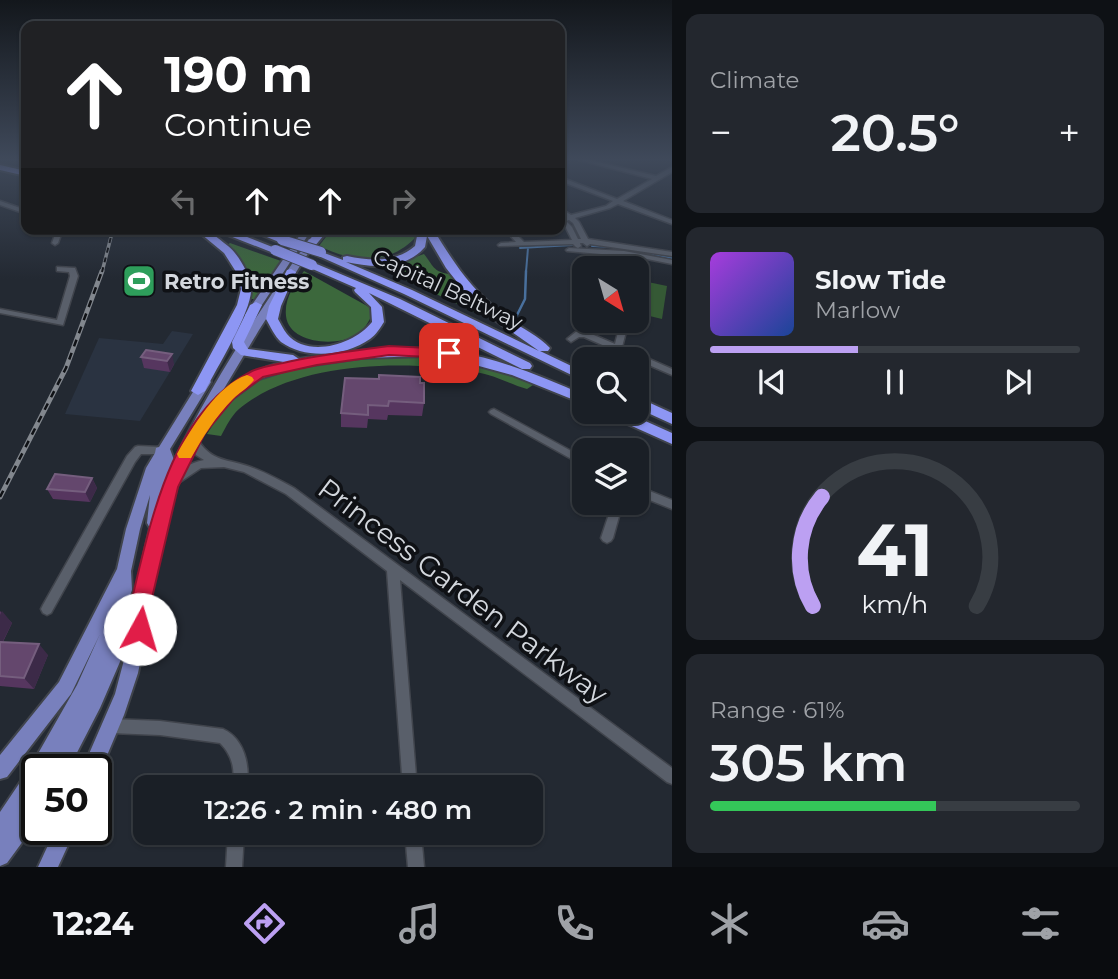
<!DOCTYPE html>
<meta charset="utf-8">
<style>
body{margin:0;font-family:Montserrat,sans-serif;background:#23272e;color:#f1f3f6;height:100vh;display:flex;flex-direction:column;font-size:26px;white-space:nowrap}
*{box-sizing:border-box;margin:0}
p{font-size:23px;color:#9fa2a7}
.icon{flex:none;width:38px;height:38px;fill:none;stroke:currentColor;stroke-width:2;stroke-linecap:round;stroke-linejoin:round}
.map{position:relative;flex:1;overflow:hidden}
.panel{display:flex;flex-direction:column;gap:14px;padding:14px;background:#0e1115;width:446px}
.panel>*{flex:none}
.guide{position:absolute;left:21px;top:21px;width:544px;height:214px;border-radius:14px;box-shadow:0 2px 5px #0004,0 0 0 2px #383d43;background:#202124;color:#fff;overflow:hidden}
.needle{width:46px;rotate:143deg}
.tools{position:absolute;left:572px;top:256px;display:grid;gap:14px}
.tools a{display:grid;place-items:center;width:77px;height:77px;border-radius:14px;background:#1a1f26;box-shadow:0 2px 5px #0004,0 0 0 2px #383d43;font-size:35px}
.speed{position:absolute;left:21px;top:754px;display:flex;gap:14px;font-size:35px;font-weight:700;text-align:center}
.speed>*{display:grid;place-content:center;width:91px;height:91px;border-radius:50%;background:#1a1f26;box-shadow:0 2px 5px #0004,0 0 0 2px #383d43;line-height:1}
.speed .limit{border:4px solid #111;border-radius:10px;background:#fff;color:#111}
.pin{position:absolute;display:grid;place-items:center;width:60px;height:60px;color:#fff;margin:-30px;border-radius:14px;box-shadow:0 4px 10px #0006}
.me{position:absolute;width:77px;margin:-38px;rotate:6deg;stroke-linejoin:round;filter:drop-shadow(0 0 5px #0008)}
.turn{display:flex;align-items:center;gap:24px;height:147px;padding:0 28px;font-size:32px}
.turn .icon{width:91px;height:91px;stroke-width:2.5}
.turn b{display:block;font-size:49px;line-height:60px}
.lanes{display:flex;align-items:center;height:66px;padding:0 28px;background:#0003;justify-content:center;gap:35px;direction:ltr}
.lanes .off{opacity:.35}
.big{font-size:52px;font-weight:600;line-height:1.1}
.panel .widget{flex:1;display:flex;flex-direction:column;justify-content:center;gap:10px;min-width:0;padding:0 24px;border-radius:14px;background:#23272e}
.panel .dial{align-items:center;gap:0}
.dial svg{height:182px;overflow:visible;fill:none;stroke:#383d43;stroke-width:7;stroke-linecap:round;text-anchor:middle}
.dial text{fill:#f1f3f6;stroke:none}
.song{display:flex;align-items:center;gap:21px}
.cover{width:84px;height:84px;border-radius:10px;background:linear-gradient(135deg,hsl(280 70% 55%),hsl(220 70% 35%))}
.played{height:7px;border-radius:4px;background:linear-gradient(90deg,#bca0f2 40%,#383d43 40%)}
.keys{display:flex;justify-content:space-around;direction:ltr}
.heat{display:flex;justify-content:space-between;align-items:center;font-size:38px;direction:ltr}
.charge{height:10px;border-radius:5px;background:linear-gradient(90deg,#34c759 61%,#383d43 0)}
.trip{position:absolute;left:133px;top:775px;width:410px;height:70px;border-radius:14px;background:#1a1f26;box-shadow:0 2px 5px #0004,0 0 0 2px #383d43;font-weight:600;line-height:70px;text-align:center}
.tab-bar{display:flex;height:112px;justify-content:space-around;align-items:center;background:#0a0c0f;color:#9fa2a7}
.tab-bar .icon{width:49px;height:49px}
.tab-bar .current{color:#bca0f2}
.tab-bar b{font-size:32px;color:#f1f3f6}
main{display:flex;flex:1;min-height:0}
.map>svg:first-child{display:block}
.built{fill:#2a3341}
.green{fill:#355935}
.forest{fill:#3c683c}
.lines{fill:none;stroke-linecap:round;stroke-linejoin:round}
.stream-far1{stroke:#49709d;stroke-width:2}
.stream{stroke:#49709d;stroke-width:2.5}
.minor-casing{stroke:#40444c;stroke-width:3}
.major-casing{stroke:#40444c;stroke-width:4}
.highway-casing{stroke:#40444c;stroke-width:4}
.minor{fill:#595f6a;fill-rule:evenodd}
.major{fill:#7880bd;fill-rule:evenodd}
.highway{fill:#8d96f4;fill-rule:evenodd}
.rail-far1-casing{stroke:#82878e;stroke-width:3.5}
.rail-casing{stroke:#82878e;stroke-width:5}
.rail-far1{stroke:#0f1115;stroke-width:2;stroke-dasharray:5;stroke-linecap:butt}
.rail{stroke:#0f1115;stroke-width:2.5;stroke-dasharray:7;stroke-linecap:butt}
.highway-bridge-casing{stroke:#40444c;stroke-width:12;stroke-linecap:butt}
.highway-bridge{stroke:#8d96f4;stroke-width:10}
.wall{fill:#56365f}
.shaded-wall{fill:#3c2a48}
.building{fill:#64476d;stroke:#755e7e;stroke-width:2}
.route{fill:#e11d48;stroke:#92132f;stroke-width:2}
.slow{fill:#f59e0b}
.labels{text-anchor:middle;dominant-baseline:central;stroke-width:7;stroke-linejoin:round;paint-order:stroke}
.far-poi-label{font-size:21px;font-weight:bold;fill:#d3d7dd;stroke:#0f1115;text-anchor:start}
.far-street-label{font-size:21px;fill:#d3d7dd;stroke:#0f1115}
.near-street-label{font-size:28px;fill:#d3d7dd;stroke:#0f1115}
</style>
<main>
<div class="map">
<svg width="672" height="867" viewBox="0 0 672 867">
<rect width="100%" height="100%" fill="#232932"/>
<path class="built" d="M172 331 193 334 140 421 65 414 99 338 163 344Z"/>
<path class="green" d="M643 281 667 286 662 319 637 313Z"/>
<path class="forest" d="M332 229H411L415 238C388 266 352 262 319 246Z
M230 243 281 261 255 299H250L244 271 227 245Z
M424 254C433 265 433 272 449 274L483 310 479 314 393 274 389 266Z
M304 271 369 307 372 314C369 322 364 330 356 335 337 347 289 344 286 316 284 298 295 284 304 271Z
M395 354C449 357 485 365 536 383L527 389C510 384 494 375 476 372 405 360 297 361 239 409 231 416 226 427 221 436L207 434C217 419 226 402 240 391 277 363 349 358 395 354Z"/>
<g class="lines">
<path class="stream-far1" d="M592 246 613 247
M520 248 572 245
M634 250 672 258
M526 272 528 248"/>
<path class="stream" d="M516 317 525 299 526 271"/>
<defs>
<path id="minor" d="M572 158H581L656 176 672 167V172L623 201 672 220V224L618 204 610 208 575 218 579 222 588 239 672 252V256L590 244 587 246 583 243H580L581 246 578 248 576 247 573 244 499 246 498 245 501 243 516 242 504 229H511L524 242 572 240 566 228 560 222V217H565L560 213V208L571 215 606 206 613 201 560 181V177L617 199 652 179ZM569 220 573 223 581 239H578L572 227 566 221Z
M0 201 26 210V214L0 205Z
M57 229H63L58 243 55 245 52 243Z
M569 248 624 251 672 260V264L642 258 640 268 637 270V268H632L635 257 567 251 566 250Z
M57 267 75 268 78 276 63 325 0 313V309L57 320 70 276 69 272 57 271Z
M621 320H629L622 347 672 369V375L584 337H579L571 342 567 339 577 331 589 333 615 344Z
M494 409 584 458V466L491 414 489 412 491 410Z
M193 436 196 437C212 464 228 458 253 468 267 473 281 481 294 488L672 768V784L667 782 400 580 417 788H403L387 571 286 494 244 472 224 467 201 468 177 484H169L168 481C177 470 190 463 204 460L196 455 188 440Z
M138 446 160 447 163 448 165 451 163 454H141L135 462 51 613 47 615 43 613 41 609 43 605 127 456 135 447Z
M637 486 672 500V509L637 495Z
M613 502H623L613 538 611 541 607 543 603 541 601 538Z
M111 719 160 721 223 729C245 739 250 766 247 788H233C235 770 233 756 220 743L160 735 111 733 106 731 104 726 106 721Z
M228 833H244L242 867H226Z
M405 833H421L424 867H408Z"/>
<path id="major" d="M304 229H312L254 317H246L245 315Z
M309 239 316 241 259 330 222 392 177 486 163 534 146 616V633L138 673 124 715 98 777 96 770H82L115 694 129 641 100 708 68 770H37V790L32 797 37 795V822L7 863 0 866V812L31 766 77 685 100 634 71 694 7 777 0 779V755L59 682 117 569 126 529 146 468 155 453 156 448 159 447 201 379H209L211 382 170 449 174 460 171 468C208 387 259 312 309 239ZM150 495 147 523 150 528 131 612 121 622 118 629 132 590 131 571 140 529Z
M55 830H75L58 867H38Z"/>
<path id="highway" d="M0 165 26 171V176L0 170Z
M195 229C210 229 216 237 228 246 238 254 250 274 251 288 253 310 216 369 205 391L198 395 191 391 237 305 241 289 238 275 224 253Z
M212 229H227L280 250 271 252Z
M247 229H262L287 240 279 242Z
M319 229H329L309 253H301V249Z
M413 229H423L427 236 425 247C405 270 374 268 346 262L412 290 539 351 495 320 465 292 446 268 423 229H433C454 263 470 288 501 313 516 326 537 334 550 348L548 351H540L584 372V381L404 294 314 254 319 251 343 260V257L347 256C371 261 395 263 415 246L417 236Z
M312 262 400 299 530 363 532 366 530 369H522L369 293 382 307 384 322C380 328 376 335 370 339 346 356 306 360 281 342 275 337 270 326 266 319L269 306 287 270 291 269 296 272 281 306 278 319C281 324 283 329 287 334 308 359 355 344 372 322L371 307 355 292 354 290 356 288 308 267 307 265Z
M256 302 262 305 244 342 248 349 293 355 299 359C351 350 404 344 456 352 501 359 543 377 584 395V404L512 375 457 360 427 356 361 358 293 368 259 379 231 400 203 434H193L191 430 193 426C221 393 240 373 284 362L241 355 233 348 232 342 250 305Z
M637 397 672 413V424L637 408Z
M603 411H623L672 433V444L605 414Z"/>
</defs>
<use href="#minor" class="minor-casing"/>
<use href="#major" class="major-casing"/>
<use href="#highway" class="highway-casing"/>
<use href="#minor" class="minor"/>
<use href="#major" class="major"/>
<use href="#highway" class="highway"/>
<defs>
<path id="rail-far1" d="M102 272 113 229"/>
<path id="rail" d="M0 497 66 368 102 271"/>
</defs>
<use href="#rail-far1" class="rail-far1-casing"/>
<use href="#rail" class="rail-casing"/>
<use href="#rail-far1" class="rail-far1"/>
<use href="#rail" class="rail"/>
<defs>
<path id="highway-bridge" d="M282 240 321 252
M275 250 312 265"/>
</defs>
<use href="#highway-bridge" class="highway-bridge-casing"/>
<use href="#highway-bridge" class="highway-bridge"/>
</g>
<path class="wall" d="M146 350 174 364 170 372 144 368 141 357Z
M420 383 424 403 422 416 388 415 387 420 368 419 367 428 341 427V413Z
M92 478 97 488 90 502 53 499 47 489Z
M0 611 12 623 3 642 48 655 34 689 0 686Z"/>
<path class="shaded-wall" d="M172 354 174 364 170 372 167 361Z
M92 478 97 488 90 502 85 492Z
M2 611 12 623 0 647V615Z
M39 644 48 655 34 689 24 678Z"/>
<path class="building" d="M146 350 172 354 167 361 141 357Z
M379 375 420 377V383H424V403L389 401 388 406 368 405V415L341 413 345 378 379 379Z
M55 474 92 478 85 492 47 489Z
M0 642 39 644 24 678 0 676Z"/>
<linearGradient id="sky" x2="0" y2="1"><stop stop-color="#13171c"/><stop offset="0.57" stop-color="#3f495a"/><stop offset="1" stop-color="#3f495a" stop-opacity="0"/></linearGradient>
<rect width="672" height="279" fill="url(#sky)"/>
<path class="route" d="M389 346 449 349 456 353 449 358 389 355 317 365 263 377 234 398 205 433 178 487 148 615 150 629 147 636 140 639 132 636 128 615C149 532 167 414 252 371 261 367 273 365 283 363 318 355 353 351 389 346Z"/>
<path class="slow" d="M247 375 252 377 254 380C248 388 240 392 233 399 216 416 203 437 191 458H179L177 454C191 429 218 384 247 375Z"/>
<defs>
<symbol id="stadium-square" viewBox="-11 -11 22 22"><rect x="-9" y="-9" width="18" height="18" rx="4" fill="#2e9e5b" stroke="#0f1115"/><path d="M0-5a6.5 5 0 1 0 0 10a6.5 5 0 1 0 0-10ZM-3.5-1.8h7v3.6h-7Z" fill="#fff"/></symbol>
</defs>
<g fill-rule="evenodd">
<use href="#stadium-square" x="120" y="262" width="38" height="38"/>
</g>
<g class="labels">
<g class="far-poi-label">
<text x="164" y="281">Retro Fitness</text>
</g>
<g class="far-street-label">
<text transform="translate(448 289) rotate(25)">Capital Beltway</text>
</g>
<g class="near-street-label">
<text transform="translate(463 591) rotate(37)">Princess Garden Parkway</text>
</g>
</g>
</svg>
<div class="tools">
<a><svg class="needle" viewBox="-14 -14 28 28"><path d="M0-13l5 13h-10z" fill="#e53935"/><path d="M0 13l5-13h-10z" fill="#9fa2a7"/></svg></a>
<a><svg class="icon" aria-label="search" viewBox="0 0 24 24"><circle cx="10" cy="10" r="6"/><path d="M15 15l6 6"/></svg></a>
<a><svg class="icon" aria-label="layers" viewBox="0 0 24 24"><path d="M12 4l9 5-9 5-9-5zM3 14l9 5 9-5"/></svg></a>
</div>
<div class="speed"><div class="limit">50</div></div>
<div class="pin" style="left:449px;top:353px;background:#d93025"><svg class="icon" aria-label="arrive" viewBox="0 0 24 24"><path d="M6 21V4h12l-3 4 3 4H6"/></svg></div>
<svg class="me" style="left:140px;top:629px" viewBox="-20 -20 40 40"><circle r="19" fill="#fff"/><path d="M0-13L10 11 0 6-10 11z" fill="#e11d48"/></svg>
<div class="trip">12:26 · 2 min · 480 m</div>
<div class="guide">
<div class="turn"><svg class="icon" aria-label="ahead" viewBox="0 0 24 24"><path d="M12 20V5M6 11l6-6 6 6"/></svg><div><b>190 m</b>Continue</div></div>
<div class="lanes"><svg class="icon off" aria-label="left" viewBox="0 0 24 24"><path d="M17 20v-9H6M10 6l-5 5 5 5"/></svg><svg class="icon" aria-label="ahead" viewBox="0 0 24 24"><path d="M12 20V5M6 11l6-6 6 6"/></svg><svg class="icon" aria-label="ahead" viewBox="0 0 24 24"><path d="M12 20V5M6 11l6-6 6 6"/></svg><svg class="icon off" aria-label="right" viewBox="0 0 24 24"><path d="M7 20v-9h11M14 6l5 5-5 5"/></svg></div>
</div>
</div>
<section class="panel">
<div class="widget"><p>Climate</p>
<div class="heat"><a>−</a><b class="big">20.5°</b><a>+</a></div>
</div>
<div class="widget">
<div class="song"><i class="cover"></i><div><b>Slow Tide</b><p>Marlow</p></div></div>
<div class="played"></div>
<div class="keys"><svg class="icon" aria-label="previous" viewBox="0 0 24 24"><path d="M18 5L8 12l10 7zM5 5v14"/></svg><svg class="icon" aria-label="pause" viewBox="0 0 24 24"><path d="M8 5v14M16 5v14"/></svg><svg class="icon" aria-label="next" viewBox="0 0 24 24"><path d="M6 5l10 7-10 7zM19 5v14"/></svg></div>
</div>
<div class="widget dial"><svg viewBox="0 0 100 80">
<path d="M14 69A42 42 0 1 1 86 69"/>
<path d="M14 69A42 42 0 0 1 18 21" stroke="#bca0f2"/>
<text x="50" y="56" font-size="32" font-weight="700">41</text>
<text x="50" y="72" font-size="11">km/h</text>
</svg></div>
<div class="widget"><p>Range · 61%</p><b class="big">305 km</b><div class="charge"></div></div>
</section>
</main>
<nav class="tab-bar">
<b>12:24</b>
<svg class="icon current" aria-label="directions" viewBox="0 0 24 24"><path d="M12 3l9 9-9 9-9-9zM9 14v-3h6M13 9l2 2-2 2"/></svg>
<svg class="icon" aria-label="music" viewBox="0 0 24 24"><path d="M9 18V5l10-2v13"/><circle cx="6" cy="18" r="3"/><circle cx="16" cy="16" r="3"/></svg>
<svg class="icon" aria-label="phone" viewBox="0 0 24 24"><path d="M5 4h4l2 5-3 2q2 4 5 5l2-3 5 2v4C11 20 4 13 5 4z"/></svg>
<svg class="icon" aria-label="climate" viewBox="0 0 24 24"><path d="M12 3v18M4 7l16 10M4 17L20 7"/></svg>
<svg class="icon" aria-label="car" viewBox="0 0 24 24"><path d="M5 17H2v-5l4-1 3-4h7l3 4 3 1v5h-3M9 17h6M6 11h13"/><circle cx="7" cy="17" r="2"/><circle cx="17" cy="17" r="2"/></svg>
<svg class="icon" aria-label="filters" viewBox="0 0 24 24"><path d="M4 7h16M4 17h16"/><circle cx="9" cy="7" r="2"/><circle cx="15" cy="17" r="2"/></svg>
</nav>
